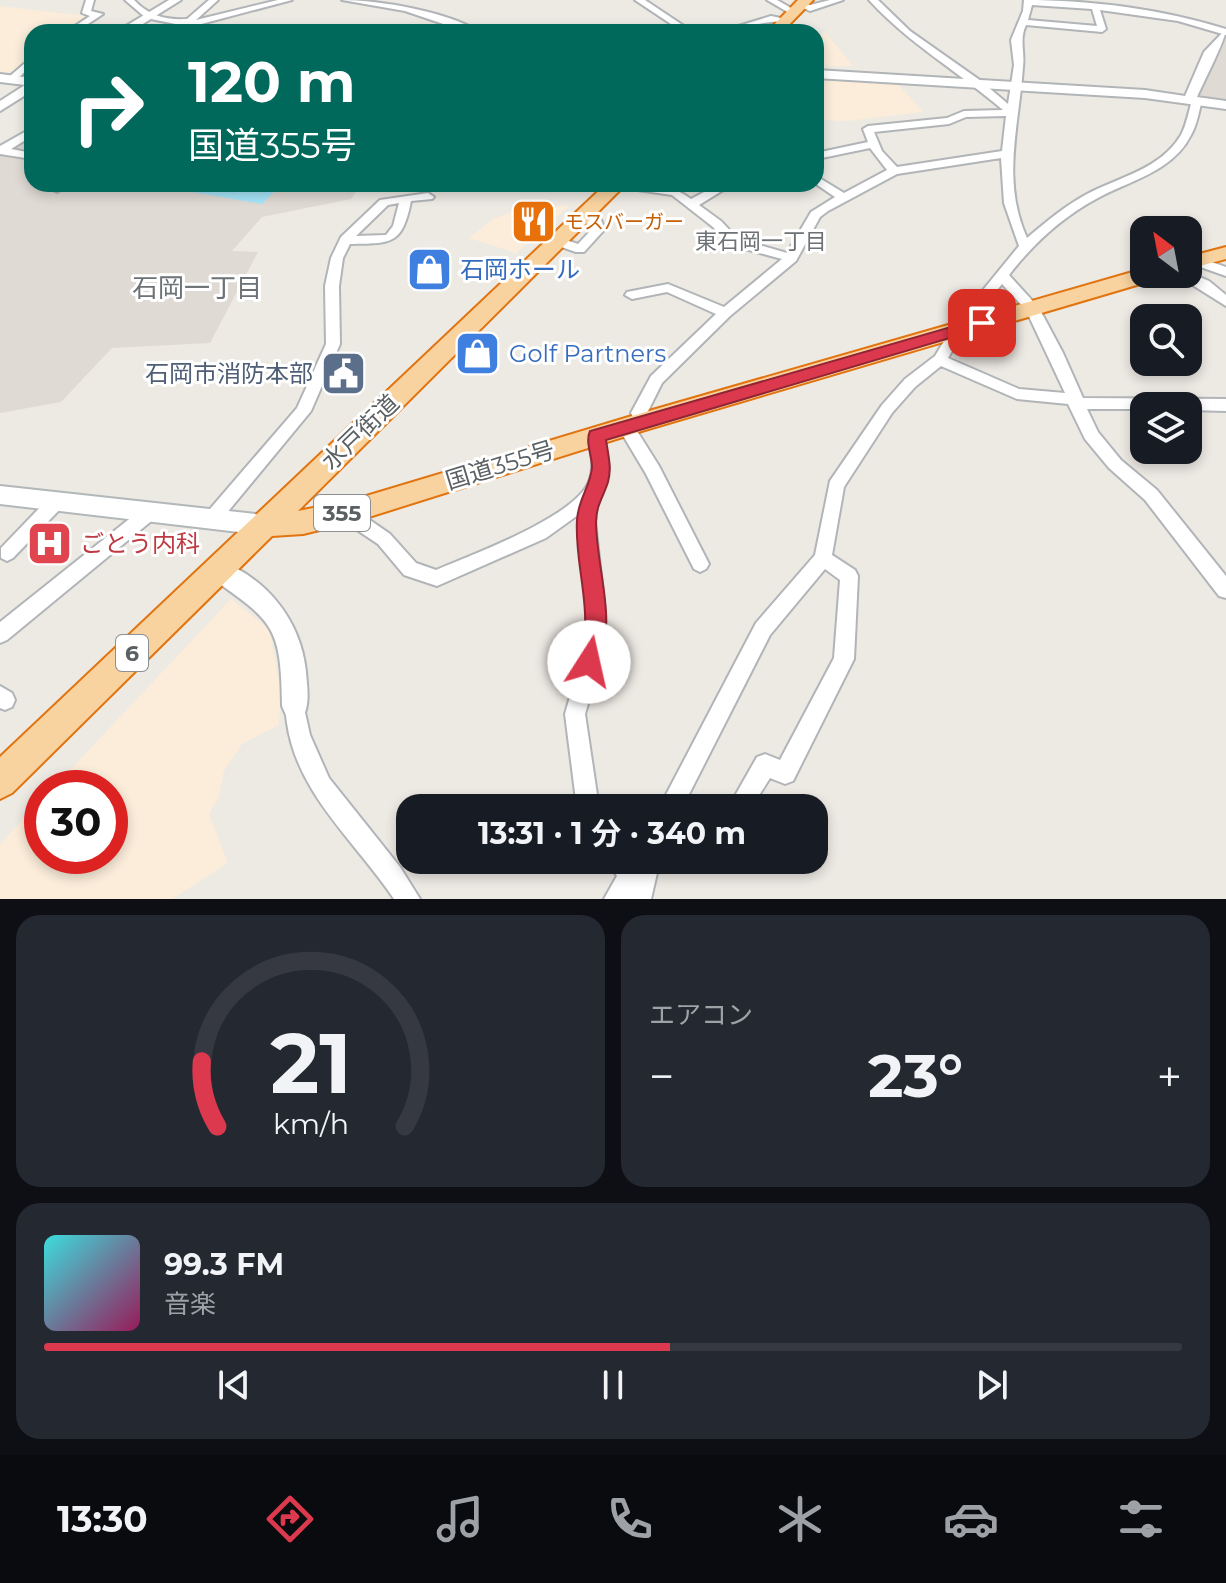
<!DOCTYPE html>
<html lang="ja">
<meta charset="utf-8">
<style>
body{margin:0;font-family:Montserrat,"Noto Sans JP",sans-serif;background:#242831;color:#f1f3f6;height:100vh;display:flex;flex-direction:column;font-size:30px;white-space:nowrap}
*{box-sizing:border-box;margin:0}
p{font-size:26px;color:#9ea1a6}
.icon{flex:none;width:44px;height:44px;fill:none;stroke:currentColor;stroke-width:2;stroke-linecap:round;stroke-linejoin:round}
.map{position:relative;height:899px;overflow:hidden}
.sheet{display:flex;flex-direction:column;gap:16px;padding:16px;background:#0d0f14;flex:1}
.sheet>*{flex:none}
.hud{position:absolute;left:24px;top:24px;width:800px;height:168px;border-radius:24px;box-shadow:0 4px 12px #0003;background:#00695c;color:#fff;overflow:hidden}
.needle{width:52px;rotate:328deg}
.buttons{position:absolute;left:1130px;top:216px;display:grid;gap:16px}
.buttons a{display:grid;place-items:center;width:72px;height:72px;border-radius:16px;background:#171b24;box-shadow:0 4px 12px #0003;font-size:40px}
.speed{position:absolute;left:24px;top:770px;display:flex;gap:16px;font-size:40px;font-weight:700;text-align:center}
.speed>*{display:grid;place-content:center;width:104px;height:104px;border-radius:50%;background:#171b24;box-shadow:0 4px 12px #0003;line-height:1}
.speed .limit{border:12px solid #d22;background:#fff;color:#111}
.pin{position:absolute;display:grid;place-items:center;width:68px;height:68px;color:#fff;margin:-34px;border-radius:16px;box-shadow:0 4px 12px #0006}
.me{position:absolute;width:88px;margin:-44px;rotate:10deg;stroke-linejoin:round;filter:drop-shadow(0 0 6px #0008)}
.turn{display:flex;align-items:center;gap:28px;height:168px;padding:0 32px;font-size:36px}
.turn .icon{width:104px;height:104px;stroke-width:2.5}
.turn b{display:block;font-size:56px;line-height:68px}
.big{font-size:60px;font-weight:700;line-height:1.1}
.sheet .card{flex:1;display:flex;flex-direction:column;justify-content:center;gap:12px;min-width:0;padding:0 28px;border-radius:24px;background:#242831}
.sheet .dial{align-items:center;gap:0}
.dial svg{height:208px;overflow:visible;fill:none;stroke:#363941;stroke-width:7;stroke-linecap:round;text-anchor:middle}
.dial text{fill:#f1f3f6;stroke:none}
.song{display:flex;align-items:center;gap:24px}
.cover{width:96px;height:96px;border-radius:12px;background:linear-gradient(135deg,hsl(180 70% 55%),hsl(330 70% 35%))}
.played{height:8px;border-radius:4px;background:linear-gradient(90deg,#dd394e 55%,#363941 55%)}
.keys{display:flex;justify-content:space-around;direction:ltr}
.heat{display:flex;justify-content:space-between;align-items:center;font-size:44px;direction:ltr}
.sheet .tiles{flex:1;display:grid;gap:16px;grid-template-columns:1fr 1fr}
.card:last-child{grid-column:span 2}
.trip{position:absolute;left:396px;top:794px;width:432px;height:80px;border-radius:24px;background:#171b24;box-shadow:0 4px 12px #0003;font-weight:700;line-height:80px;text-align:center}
.dock{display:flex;height:128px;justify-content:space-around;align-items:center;background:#090b0e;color:#9ea1a6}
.dock .icon{width:56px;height:56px}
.dock .active{color:#dd394e}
.dock b{font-size:36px;color:#f1f3f6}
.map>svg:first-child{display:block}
.commercial{fill:#fbedda}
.education{fill:#e0dad4}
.water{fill:#a7e6f9}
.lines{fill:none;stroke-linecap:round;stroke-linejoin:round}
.minor-casing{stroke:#b1b5b8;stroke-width:4}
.tertiary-casing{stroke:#b1b5b8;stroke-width:4}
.secondary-casing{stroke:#b2b7ba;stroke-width:4}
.trunk-casing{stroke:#e1740f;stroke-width:4}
.minor{fill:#fff;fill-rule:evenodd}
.tertiary{fill:#fff;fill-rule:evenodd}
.secondary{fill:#fff;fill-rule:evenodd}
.trunk{fill:#f8d29f;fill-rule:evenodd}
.wall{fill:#aeaaa7}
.route{fill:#dd394e;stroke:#902533;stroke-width:2}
.labels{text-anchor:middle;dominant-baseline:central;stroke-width:6;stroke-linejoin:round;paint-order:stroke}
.far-food-label{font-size:20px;fill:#c56008;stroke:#fff;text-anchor:start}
.far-neighbourhood-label{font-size:22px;fill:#6c7275;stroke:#fff}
.shield{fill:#fff;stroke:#8c9092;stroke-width:2}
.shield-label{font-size:22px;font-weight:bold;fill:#5b6063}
.shop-label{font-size:24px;fill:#366cbe;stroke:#fff;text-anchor:start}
.service-label{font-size:24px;fill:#4e5e75;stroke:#fff;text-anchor:end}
.street-label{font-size:24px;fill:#5b6063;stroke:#fff}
.health-label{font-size:24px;fill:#be3a42;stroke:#fff;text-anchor:start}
.neighbourhood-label{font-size:26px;fill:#6c7275;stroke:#fff}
</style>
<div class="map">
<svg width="1226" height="899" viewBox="0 0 1226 899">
<rect width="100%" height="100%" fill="#ede9e3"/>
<path class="commercial" d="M0 6 69 14 91 15 64 32H32V57L2 77 0 76Z
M826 33 853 66H825L829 71 816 70V34Z
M816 78 897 83 923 112 848 121 816 120Z
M570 205 516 253 469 238 493 219 520 209Z
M231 599 269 629 281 690 279 725 242 744 224 771 219 797 209 814 228 863 172 899H0V844L42 799V856H110V788H53Z"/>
<path class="education" d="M1226 36V102L1199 95 1210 65Z
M32 135V184H361L351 199 262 217 232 251 258 252 210 343 112 348 61 402 0 413V156Z"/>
<path class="water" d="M202 184H258L279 187 262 204 192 192Z"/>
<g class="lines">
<defs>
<path id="minor" d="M86 0H94L91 11 103 14 76 32H66L90 16 82 13Z
M125 0H134C149 16 166 20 187 19L209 0H218L196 20 278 0H292L190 27 146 18Z
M342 0C380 0 448 12 480 32H467L405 11Z
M635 0H645L693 32H683Z
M767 0H777L798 12 791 14Z
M830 0H843L810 11 797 5 801 2 810 5Z
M869 0H878L910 31 981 81 1008 104 1014 65 1011 40 1023 11 1024 0C1092 0 1161 9 1226 29V35L1178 21 1100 10 1106 29 1102 32 1026 25C1019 40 1025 51 1023 67 1019 126 1001 181 1027 238 1047 221 1065 206 1087 194 1119 177 1161 169 1181 135 1186 126 1189 111 1192 100L1197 97 1202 100C1199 111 1197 125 1191 135 1173 172 1128 181 1096 199 1061 218 1033 244 1009 275L1039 308 1063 353 1083 398 1226 399V411L1188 410V406H1144V409H1087L1098 432 1121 460 1157 490 1226 576V598L1219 596 1145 500 1109 468 1085 439 1068 404 1017 399 941 366 915 387 892 413 844 487 832 555 855 570 858 576 854 659 793 781 785 784 770 778 751 808H728L757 757 765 754 780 760 834 658 840 580 825 569 770 635 682 808H659L756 623 815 555 830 481 882 405 905 379 935 356 952 328 1019 246 1004 203 1001 158 897 174 828 211 820 217 796 261 730 316 662 383 647 413 650 422 647 426H637L631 413 651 376 716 314 667 292 632 299 625 295 627 292 668 284 724 307 782 259 730 245 713 227 672 195 617 187 611 184C640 184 667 181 691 199L719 184H733L699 205 721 221 738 239 787 253 811 212 835 197 816 184V176L844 193 887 170 870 148 817 159 816 153 868 142 863 129 868 126 947 118 964 111 1003 110C959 72 908 43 869 0ZM1032 5 1092 9 1097 26 1028 20ZM1006 116 1002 151 897 167 882 151 874 132 949 124 966 117ZM1002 284 1026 310 1065 393 1019 389 948 358 962 334Z
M771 16 791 20C784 23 780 21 772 22 753 23 738 32 719 32Z
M32 57V65L15 81H9V77Z
M32 128V136L11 149 32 153V159L0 154V146Z
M57 184H70L57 192 51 189Z
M428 193 434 197 432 199 411 201C402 246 391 243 350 244L343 258 339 286 340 344 311 411 216 526 210 528 204 526 201 521 204 516 297 408 326 344 325 286 331 258 341 237 380 200ZM399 203 393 226 386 235 356 236 388 205Z
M582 214 601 220 605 229 584 252H576L553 244V238L557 237 578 244 593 228 592 225 578 221V215Z
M1197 257 1226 267V276L1192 264 1191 261Z
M1188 272 1209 281 1226 295V306L1175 274H1188Z
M626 421 632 423 659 466 709 564 706 569 700 572 694 569 646 474 618 427Z
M596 430 604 436 609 468 606 483 597 499 595 522 605 612V645L585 714 599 808H577L565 714 585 645 587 612 578 515 546 538 437 586 404 575 378 544 351 526 344 511 347 506 353 504 359 506 364 516 390 534 416 563 436 570C471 555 579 516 590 479 595 465 590 450 588 436Z
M57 494 63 496 65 501 63 506 13 558 7 561 1 558V548L51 496Z
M149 506 155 508 158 513 155 518 7 640 0 643V622L143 508Z
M0 686 12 693 15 700 12 707 5 710 0 708Z
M295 696 302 699 310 735 329 778 400 867 420 899H394C357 843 297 794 287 723 286 714 284 708 288 699Z
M606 860H660L651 899H604L617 876Z"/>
<path id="tertiary" d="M169 0H181L130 32H116Z
M1226 29C1226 39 1203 83 1197 97L1226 101V109L1145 98 816 78V70L1145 90 1185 96 1204 52Z
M0 74 32 78V91L0 111V101L25 85 0 82Z
M218 560C267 578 301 621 306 672 307 686 310 702 304 715L295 718 286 715 282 706C281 626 274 622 210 577L207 570 210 563Z"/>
<path id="secondary" d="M0 486 264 515 272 518 276 525 272 532 264 535 0 504Z"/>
<path id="trunk" d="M798 0H813L782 32H767Z
M606 184H626L298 511 353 500 642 413 1143 269 1144 274H1161L1157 279 645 430 353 522 303 534 272 536 12 793 0 799V757Z
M1226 247V259L1188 269V257Z"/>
</defs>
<use href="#minor" class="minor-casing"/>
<use href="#tertiary" class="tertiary-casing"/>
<use href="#secondary" class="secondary-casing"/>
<use href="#trunk" class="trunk-casing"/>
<use href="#minor" class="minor"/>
<use href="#tertiary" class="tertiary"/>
<use href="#secondary" class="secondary"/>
<use href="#trunk" class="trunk"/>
</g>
<path class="wall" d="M679 184H706L700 190Z"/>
<path class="route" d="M982 318 989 323 987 327 606 440C608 454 612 468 608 482 603 498 596 505 596 523 597 573 618 621 597 669L589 672 581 669 578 662C596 615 574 568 577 520 578 499 591 485 592 467 592 455 585 442 590 431Z"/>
<defs>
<symbol id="restaurant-square" viewBox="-11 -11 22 22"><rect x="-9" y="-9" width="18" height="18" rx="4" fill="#e8710a" stroke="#fff"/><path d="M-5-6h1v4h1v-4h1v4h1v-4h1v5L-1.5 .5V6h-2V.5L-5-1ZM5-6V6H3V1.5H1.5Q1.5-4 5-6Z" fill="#fff"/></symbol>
<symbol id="shop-square" viewBox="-11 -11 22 22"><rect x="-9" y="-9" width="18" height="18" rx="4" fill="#3f7fe0" stroke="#fff"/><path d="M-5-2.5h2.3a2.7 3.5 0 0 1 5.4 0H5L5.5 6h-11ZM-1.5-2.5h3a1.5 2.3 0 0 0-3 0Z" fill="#fff"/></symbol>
<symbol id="civic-square" viewBox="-11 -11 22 22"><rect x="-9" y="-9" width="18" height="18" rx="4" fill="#5c6f8a" stroke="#fff"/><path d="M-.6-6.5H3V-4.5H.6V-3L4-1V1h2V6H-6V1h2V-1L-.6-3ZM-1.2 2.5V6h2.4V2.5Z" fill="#fff"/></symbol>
<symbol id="hospital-square" viewBox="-11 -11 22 22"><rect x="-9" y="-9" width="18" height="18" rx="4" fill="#e0444e" stroke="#fff"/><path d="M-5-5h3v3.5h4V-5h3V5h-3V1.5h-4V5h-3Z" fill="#fff"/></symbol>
</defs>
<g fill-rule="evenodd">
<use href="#restaurant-square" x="508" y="196" width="51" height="51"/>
<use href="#shop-square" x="404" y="244" width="51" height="51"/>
<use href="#shop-square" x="452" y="328" width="51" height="51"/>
<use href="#civic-square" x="318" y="348" width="51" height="51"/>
<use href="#hospital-square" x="24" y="518" width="51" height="51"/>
</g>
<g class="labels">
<g class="far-food-label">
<text x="564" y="222">モスバーガー</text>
</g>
<g class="far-neighbourhood-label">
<text x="761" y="241">東石岡一丁目</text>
</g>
<g class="shield">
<rect x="314" y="495" width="56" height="36" rx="6"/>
<rect x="116" y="635" width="32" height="36" rx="6"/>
</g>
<g class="shield-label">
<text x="342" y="513">355</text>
<text x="132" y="653">6</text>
</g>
<g class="shop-label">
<text x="460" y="269">石岡ホール</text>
<text x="509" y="353">Golf Partners</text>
</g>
<g class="service-label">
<text x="313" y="373">石岡市消防本部</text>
</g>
<g class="street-label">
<text transform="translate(360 432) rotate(-44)">水戸街道</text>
<text transform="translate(500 465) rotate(-17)">国道355号</text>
</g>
<g class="health-label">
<text x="80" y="543">ごとう内科</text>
</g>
<g class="neighbourhood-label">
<text x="197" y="288">石岡一丁目</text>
</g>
</g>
</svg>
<div class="buttons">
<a><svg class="needle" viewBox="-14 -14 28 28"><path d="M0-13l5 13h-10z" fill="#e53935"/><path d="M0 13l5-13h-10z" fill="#9ea1a6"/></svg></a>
<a><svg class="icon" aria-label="search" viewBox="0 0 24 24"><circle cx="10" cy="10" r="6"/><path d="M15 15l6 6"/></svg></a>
<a><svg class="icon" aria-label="layers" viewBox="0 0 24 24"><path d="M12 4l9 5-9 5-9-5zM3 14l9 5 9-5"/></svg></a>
</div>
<div class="speed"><div class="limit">30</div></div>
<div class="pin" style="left:982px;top:323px;background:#d93025"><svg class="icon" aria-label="arrive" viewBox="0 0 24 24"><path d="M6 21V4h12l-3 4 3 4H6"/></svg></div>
<svg class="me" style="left:589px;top:662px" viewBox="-20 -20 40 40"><circle r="19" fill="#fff"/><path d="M0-13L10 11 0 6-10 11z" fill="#dd394e"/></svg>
<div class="trip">13:31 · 1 分 · 340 m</div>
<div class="hud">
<div class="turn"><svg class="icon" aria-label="right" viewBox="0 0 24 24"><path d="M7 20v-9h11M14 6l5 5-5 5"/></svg><div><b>120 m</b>国道355号</div></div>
</div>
</div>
<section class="sheet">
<div class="tiles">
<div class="card dial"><svg viewBox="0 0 100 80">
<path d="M14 69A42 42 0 1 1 86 69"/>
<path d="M14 69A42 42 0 0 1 8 44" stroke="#dd394e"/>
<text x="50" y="56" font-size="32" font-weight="700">21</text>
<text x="50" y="72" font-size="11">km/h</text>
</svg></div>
<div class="card"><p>エアコン</p>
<div class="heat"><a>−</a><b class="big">23°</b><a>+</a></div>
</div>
<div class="card">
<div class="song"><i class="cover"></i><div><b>99.3 FM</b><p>音楽</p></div></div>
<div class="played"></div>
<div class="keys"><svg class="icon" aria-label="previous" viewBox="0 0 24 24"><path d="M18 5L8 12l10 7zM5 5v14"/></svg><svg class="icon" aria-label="pause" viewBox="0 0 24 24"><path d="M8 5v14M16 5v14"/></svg><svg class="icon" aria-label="next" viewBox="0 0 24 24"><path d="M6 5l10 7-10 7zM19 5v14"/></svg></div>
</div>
</div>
</section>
<nav class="dock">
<b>13:30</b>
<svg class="icon active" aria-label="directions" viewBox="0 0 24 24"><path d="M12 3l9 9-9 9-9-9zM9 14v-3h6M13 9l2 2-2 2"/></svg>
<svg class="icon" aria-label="music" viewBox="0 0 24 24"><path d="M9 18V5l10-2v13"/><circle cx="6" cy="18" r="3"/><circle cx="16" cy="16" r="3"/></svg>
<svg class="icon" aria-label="phone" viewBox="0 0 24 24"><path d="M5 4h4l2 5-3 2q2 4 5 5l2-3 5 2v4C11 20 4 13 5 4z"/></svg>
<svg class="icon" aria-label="climate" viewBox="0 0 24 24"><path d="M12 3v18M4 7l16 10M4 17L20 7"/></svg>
<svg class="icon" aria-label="car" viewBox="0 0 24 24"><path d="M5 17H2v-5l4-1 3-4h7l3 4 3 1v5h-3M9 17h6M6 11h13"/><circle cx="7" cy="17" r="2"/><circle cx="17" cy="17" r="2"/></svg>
<svg class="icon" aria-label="filters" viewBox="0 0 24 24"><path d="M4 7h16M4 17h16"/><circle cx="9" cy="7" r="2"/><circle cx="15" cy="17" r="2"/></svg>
</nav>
